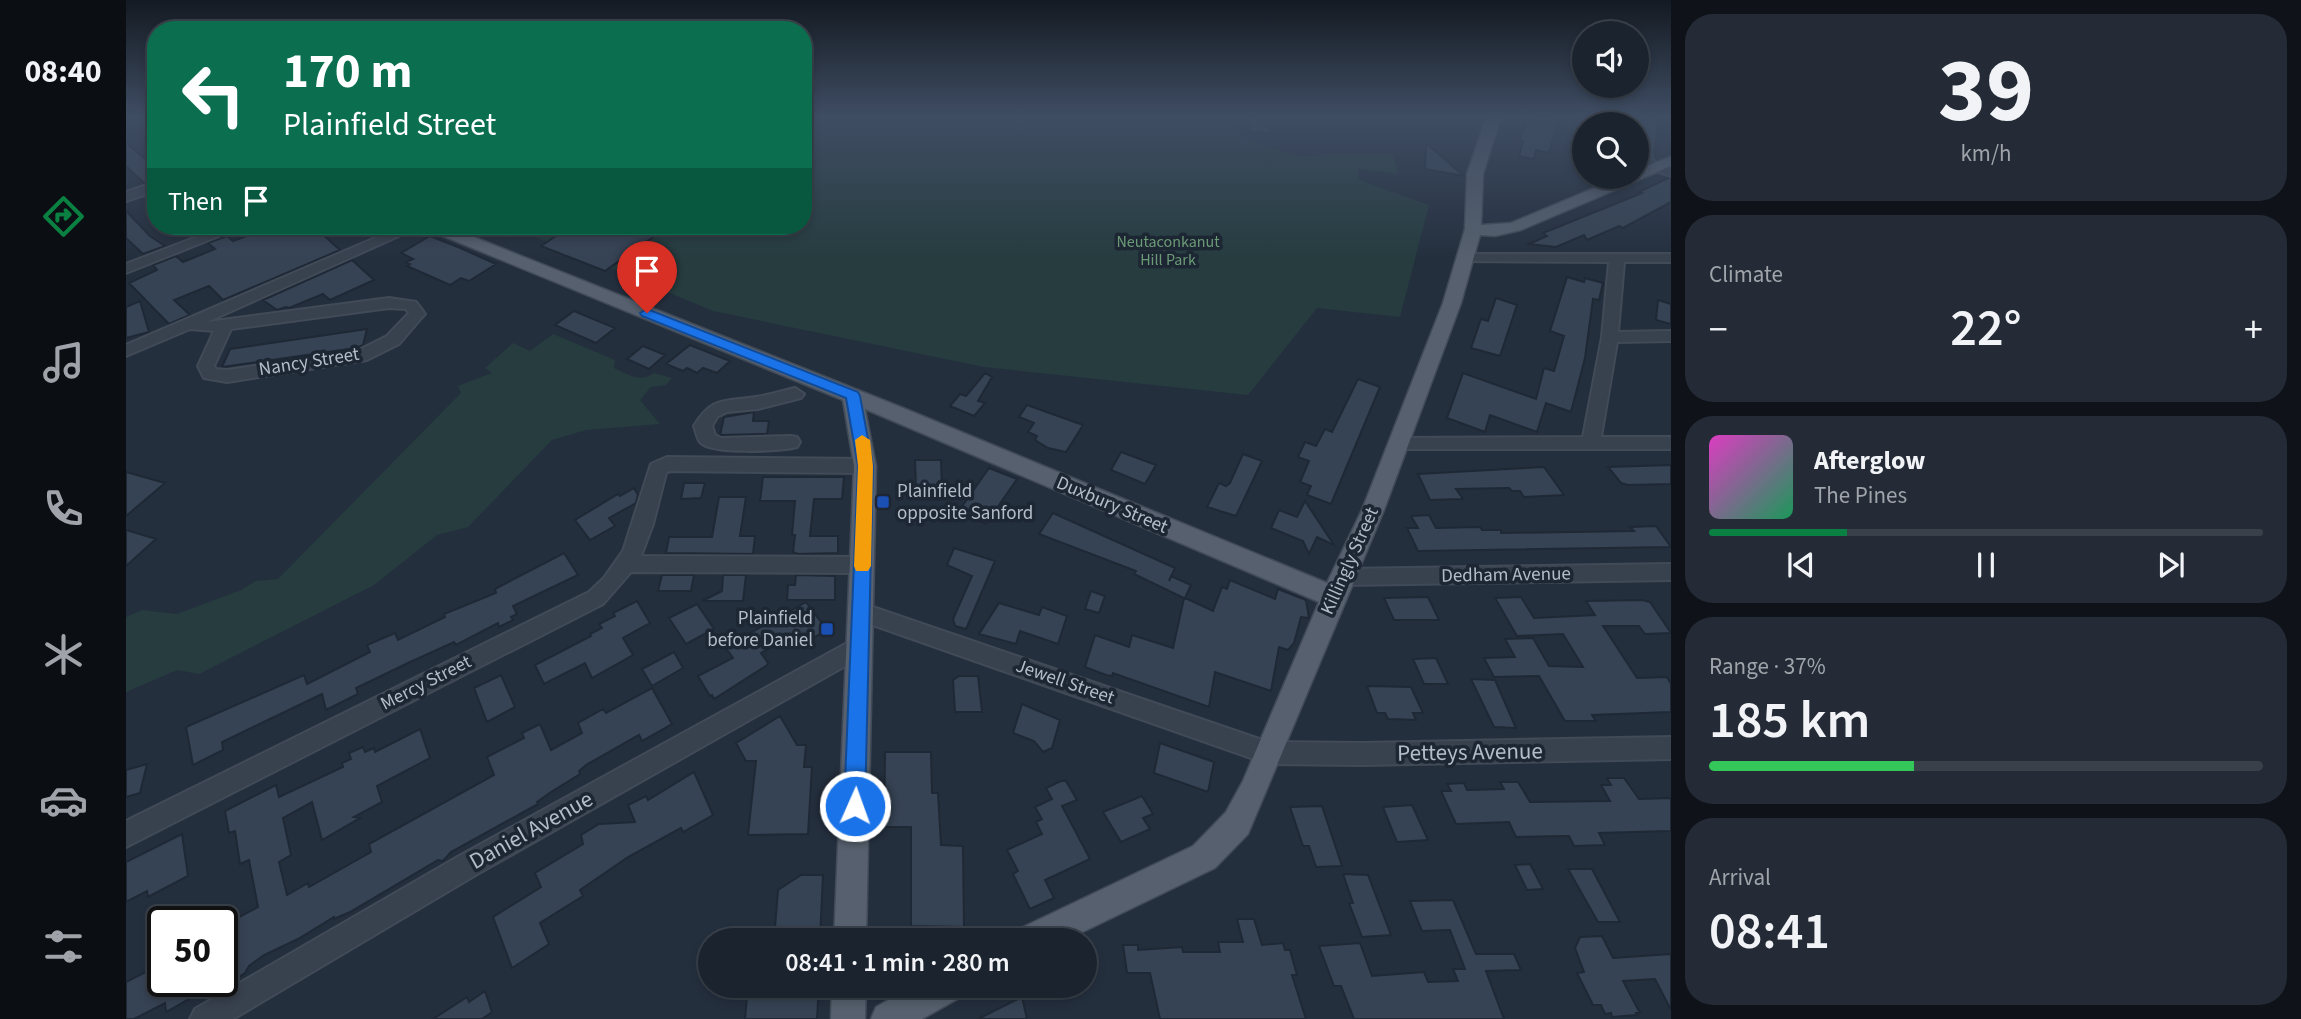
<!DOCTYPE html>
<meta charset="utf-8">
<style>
body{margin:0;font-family:"Source Sans 3",sans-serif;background:#242b36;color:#f1f3f6;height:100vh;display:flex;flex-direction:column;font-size:26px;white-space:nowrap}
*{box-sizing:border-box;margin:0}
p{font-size:23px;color:#a0a4aa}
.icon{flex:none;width:38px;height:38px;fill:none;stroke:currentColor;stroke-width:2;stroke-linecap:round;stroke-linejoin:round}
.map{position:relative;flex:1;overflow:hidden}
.panel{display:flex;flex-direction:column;gap:14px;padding:14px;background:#0f1319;width:630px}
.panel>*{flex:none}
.guide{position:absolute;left:21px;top:21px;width:665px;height:214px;border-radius:28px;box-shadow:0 4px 10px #0003,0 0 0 2px #39404a;background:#0b6e4f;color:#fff;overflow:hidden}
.buttons{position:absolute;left:1446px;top:21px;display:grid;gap:14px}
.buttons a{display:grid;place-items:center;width:77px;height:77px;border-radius:50%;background:#1b232e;box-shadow:0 4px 10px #0003,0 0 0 2px #39404a;font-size:35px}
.speed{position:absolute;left:21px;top:906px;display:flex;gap:14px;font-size:35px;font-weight:700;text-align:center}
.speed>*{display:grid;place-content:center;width:91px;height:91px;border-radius:50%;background:#1b232e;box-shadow:0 4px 10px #0003,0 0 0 2px #39404a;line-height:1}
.speed .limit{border:4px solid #111;border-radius:10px;background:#fff;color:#111}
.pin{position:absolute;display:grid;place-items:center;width:60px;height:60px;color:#fff;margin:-72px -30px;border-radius:50% 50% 50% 0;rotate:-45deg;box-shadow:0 0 7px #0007}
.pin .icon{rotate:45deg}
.me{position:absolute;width:77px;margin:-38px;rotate:2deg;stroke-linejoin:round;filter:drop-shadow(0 0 5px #0008)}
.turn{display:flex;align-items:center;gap:24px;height:147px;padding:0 21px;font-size:32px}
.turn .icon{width:91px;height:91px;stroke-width:2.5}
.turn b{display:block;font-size:49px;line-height:60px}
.then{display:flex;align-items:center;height:66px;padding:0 21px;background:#0003;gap:14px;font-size:26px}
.big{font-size:52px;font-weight:600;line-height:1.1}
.panel .tile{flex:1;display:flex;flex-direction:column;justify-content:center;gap:10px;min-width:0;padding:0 24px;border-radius:28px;background:#242b36}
.panel .dial{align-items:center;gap:0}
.dial b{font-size:91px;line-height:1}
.song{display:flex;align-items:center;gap:21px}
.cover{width:84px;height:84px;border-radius:10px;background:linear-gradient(135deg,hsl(310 70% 55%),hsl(150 70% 35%))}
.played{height:7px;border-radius:4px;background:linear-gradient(90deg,#0b8043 25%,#39404a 25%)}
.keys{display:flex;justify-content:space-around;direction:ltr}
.heat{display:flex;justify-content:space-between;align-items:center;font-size:38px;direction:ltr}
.charge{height:10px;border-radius:5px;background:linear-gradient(90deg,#34c759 37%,#39404a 0)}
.trip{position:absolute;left:572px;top:928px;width:399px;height:70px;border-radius:35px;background:#1b232e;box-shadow:0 4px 10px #0003,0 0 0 2px #39404a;font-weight:600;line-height:70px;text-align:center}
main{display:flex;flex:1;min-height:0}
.dock{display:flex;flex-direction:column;width:126px;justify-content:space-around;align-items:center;background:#0b0e12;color:#a0a4aa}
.dock .icon{width:49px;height:49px}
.dock .selected{color:#0b8043}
.dock b{font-size:32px;color:#f1f3f6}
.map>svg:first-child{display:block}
.green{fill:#263c3f}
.building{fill:#364354;stroke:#1f2835;stroke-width:2}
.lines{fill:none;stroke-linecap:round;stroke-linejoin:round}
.minor-casing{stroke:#414a57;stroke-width:4}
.major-casing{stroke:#414a57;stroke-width:3}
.minor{fill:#38414e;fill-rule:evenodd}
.major{fill:#56606e;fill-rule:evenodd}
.route{fill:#1a73e8;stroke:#114b97;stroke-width:2}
.slow{fill:#f59e0b}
.transit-dot{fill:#1a4fb4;stroke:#1d2633;stroke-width:2.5}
.labels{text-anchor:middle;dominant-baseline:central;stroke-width:7;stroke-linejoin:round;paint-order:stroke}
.far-park-label{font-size:16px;fill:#6b9a76;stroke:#1d2633}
.street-label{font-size:19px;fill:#b4bcc9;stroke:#1d2633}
.poi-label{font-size:19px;fill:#b4bcc9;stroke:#1d2633;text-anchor:start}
.near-street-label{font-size:23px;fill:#b4bcc9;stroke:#1d2633}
</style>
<main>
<nav class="dock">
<b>08:40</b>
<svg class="icon selected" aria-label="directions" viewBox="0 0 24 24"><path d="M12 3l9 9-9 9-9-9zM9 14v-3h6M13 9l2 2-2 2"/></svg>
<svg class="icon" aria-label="music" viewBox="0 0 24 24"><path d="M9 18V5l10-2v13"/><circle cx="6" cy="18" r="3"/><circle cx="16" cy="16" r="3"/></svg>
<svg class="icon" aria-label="phone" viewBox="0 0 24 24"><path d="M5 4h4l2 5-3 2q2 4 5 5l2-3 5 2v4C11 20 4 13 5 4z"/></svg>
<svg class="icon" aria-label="climate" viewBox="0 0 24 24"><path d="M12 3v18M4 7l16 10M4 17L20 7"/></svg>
<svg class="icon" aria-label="car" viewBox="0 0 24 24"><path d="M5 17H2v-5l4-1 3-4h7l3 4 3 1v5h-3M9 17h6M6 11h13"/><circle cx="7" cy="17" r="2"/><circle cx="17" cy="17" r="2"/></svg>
<svg class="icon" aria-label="filters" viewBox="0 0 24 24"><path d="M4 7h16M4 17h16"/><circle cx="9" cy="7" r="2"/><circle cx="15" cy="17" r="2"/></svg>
</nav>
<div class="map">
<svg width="1545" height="1019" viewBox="0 0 1545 1019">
<rect width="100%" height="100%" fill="#242f3e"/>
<path class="green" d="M677 116H1108L1115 137 1167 156 1266 154 1273 174 1232 169 1233 180 1303 205 1274 317 1191 308 1122 395 858 367 587 311 383 226H677Z
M427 334 489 360 488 368C503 375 514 383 528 373L546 378 540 385 525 387 514 400 534 424 460 430 426 440 342 527 311 535 248 585 73 674 51 670 0 692V617L16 610 51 614 115 590 130 581 152 579 335 393 332 386 366 373 359 368 387 343 404 351Z"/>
<path class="building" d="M1119 116H1137L1144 133 1125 132Z
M1403 116H1433L1423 153 1410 150 1408 159 1393 156 1397 141 1393 140Z
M0 143 30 168V179L18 183 0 166Z
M1300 143 1338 176 1299 169Z
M1542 178H1545V202L1497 228 1493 226 1461 240 1458 235 1430 247 1403 244 1421 236 1417 233 1516 193 1513 192Z
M0 211 24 236 39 246 17 254 0 238Z
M147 226H187L214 250 97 300 83 286 48 300 64 315 43 324 3 283 31 270 27 265 50 256 57 262 89 249 82 243 101 236 107 241Z
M445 226H496L527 237 479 271 415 246Z
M304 236 332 247 370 264 343 281 335 278 324 285 281 266 284 264 280 262 287 259 275 253Z
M226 260 248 280 204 300 197 294 163 308 160 307 151 310 137 300Z
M1441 277 1458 282 1459 278 1477 283 1473 300 1467 299 1459 358 1445 412 1420 403 1411 432 1364 415 1359 432 1321 418 1337 373 1410 399 1418 368 1428 371 1438 336 1424 331Z
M1370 298 1391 305 1374 356 1345 348 1355 319 1362 321Z
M1532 300 1545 304V324L1530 320Z
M14 301 23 332 0 338V307Z
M448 311 489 328 470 343 429 325Z
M241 329 237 345 230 348 96 367 104 349Z
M564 345 604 361 591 373 577 368 571 373 561 368 557 371 540 364Z
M517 346 539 355 523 369 501 359Z
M859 373 866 377 852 401 859 403 848 416 824 406 834 394 840 396Z
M1232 379 1254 387 1205 504 1181 495 1185 486 1174 482 1183 461 1172 457 1179 442 1190 446 1199 429 1206 432Z
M901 405 957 425 940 452 922 448 909 440 911 436 902 432 908 423 893 417Z
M628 412 627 421H643L641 434 594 435 598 417Z
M995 452 1030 465 1019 484 985 470Z
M1117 454 1136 461 1110 516 1081 507 1093 483 1100 486 1104 483Z
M789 460H815L816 489H790Z
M1545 465V484L1502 485 1495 483 1482 467Z
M1418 467 1438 495 1398 497 1394 491H1386L1383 488 1330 489 1337 499 1304 500 1292 474Z
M863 468 891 479 860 524 832 512Z
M0 472 39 483 0 516Z
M637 477H718L716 499H688L684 536H712V553L672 554 667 552 669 535H666L669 501H634Z
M558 483H579L575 498 555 499Z
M508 488 512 495 510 503 483 518 489 526 464 540 449 520 492 494 494 496Z
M593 497H620L614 536H629L627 554 540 553 543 537H586Z
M1179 501 1208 545 1191 537 1183 554 1177 541 1145 528 1153 510 1171 517Z
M927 513 1049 568 1043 581 1045 576 1065 585 1059 598 1087 611 1096 587 1101 589 1104 580 1149 599 1152 589 1180 600 1183 618 1175 617 1168 643 1162 650 1153 647 1145 691 1089 672 1083 707 987 673 986 676 980 675 959 667 969 635 1003 647 1006 635 1047 648 1058 598 1008 574 1010 571 913 534Z
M1303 515 1310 528 1354 527 1356 530H1375V533L1508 531 1504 527 1530 526 1545 547 1292 551 1281 528H1292L1285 516Z
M0 530 30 539 0 566Z
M828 548 869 561 840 629 829 626 827 619 846 576 821 565Z
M438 553 452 575 387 606 391 614 385 617 387 620 373 627 372 623 330 645 328 642 282 663 230 688 232 694 200 710 196 694 96 742 97 750 67 765 60 727 178 675 181 684 244 652 241 645 269 633 272 640 319 617 318 614 370 593 369 589Z
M536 575H568L565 591H532Z
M597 575H620L617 601H576L596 591Z
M670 575 709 576V600H661L662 585H669Z
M965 591 979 596 973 613 959 609Z
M1302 597 1313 620H1268L1258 598Z
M1395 597 1408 618 1469 615 1460 601 1516 600 1524 602 1545 633 1519 634 1513 626H1477L1511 678 1541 677 1545 684V712L1466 715 1470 721H1439L1413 676 1368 677 1358 658 1389 657 1379 639 1407 638 1423 666 1457 667 1437 634 1391 636 1369 598Z
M511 601 524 623 497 638 507 655 466 678 459 663 418 684 409 665 465 636 464 634 476 628 473 624 489 616 487 613Z
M680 602 701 630 674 645 667 635 635 653 642 663 640 666 588 699 586 695 584 696 572 676 607 658 599 647Z
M873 603 913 615 916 607 941 616 932 644 894 631 890 644 853 634Z
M571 604 588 629 560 644 543 618Z
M548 652 557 668 526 686 516 669Z
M1310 658 1322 684H1298L1287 659Z
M375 675 389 707 361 722 348 688Z
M833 676H852L856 712H829L827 680Z
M1345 679 1369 680 1390 728 1368 727Z
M1241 686 1285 687 1297 713H1287L1290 720 1262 719 1259 713H1251Z
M526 688 546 724 516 741 513 735 460 765 453 771 454 774 425 792 411 802 412 804 325 852 317 861 312 860 224 912 208 919V917L172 939 138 955 123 966 119 973 103 983 96 943V926L132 907 123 860 114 864 109 831 103 833 99 811 150 785 153 797 217 767 216 763 225 759 223 753 237 747 239 752 248 748 249 752 294 729 304 758 251 786 256 802 228 817 234 818 196 840 186 802 157 818 165 855 153 862 161 895 182 883 183 887 245 852 243 844 368 775 361 757 398 738 396 733 414 724 425 750 456 733 452 723 477 709 480 713Z
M896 704 934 720 926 748 917 752 908 741 887 733Z
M654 716 671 745H680L678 767H686L682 834 622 835 630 761H620L610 743Z
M1034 743 1088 762 1082 792 1028 773Z
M759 752H805L806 793H812L815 845 837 846 838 927 785 926V827H758Z
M21 764 14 793 0 797V770Z
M568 772 587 815 557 832 555 828 502 857 454 890 457 896 414 923 423 944 386 968 367 917 415 887 409 873 457 844 455 835 473 824 509 822 502 805 520 796 522 800Z
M1481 778H1498L1513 799 1545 798V831L1473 833 1479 845 1448 846 1443 836 1390 837 1383 822 1330 824 1315 791H1325L1321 784 1338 783 1341 790 1378 789 1374 782H1392L1404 802 1484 801 1475 785H1485Z
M935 781H940L951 800 936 806 964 859 919 880 928 898 904 909 887 874 892 871 881 850 916 834 910 822 916 819 909 807 926 799 920 788Z
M1016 796 1027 814 1017 818 1024 829 995 842 977 812Z
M1286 805 1302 840 1271 842 1257 807Z
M1196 806 1216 866 1190 867 1183 846H1177L1164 807Z
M56 834 62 876 22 897 21 891 0 902V862Z
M1404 864 1417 889 1401 890 1389 865Z
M1442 869H1466L1494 922H1472Z
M1217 874 1242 875 1265 935 1236 937 1223 903H1227Z
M675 875H697L694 940H648L652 890Z
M1327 900 1350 954H1388L1395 970 1360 971 1378 1019H1228L1215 986H1208L1193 946 1234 943 1246 976 1298 972 1302 982 1332 981 1327 969H1339L1324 930 1296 931 1284 901Z
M1111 919H1128L1136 945 1157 943 1159 950H1164L1171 975H1166L1180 1019H1034L1024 973H1001L997 945H1012V950L1056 947 1057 952H1094L1092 942H1117Z
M1476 936 1487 958 1545 954V1010L1529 979 1497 981 1514 1013H1510L1511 1015 1486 1017 1485 1013 1479 1014 1475 1005H1467L1451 973 1458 972 1449 948 1454 937Z
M37 963V982H69L70 995 40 1012 39 1003 8 1019H0V982Z
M622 985H693L691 1019H619Z
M359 991 366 1012 356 1019H307L341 997 343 1002Z
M896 997 901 1019H852Z"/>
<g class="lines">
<defs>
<path id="minor" d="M1517 116H1529L1525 155 1529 164 1545 168V176L1531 171 1525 174C1506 166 1515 132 1517 116Z
M30 182V191L0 201V192Z
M99 226H118L0 273V264Z
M277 226H295L81 322 263 298 290 302 299 314 296 317 273 344 241 360 101 382 78 378 72 366 88 331 64 329 0 356V345ZM263 308 280 309 283 313 261 336 231 351 101 370 90 369 88 366 105 329Z
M1339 254H1545V262H1498L1492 332 1545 331V341L1491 342 1475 437H1545V449H1266L1263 444 1266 439 1272 438 1457 437 1476 337 1483 262 1334 261 1332 258Z
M669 388 678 394 675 398 632 409 601 412 591 417 586 426 589 435 595 438 665 436 671 437 674 442 671 447C655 451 584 455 574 442 571 438 570 431 568 426 586 396 599 402 630 397 643 395 656 391 669 388Z
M541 457 739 459 746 461 748 466 746 471 739 473 544 471 540 473 527 524 515 556 736 557 743 559 746 565 743 571 736 573 505 572 477 604 0 847V821L463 592 478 578 497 551 525 464Z
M1545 564V580L1216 585 1209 583 1206 577 1209 571 1216 569Z
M735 603 1142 742 1237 743 1545 737V759L1237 765 1142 764 727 618 724 612 727 606Z
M734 636 742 639 745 646 742 653 353 873 107 1019H64L69 1009 335 855Z"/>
<path id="major" d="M1361 116H1375L1357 174 1355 225 1385 223 1495 177H1510V170L1545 157V166L1395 230 1369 236 1354 235 1335 303 1258 510 1122 834 1089 868 940 940H888L893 929 1067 846 1100 812 1117 781 1193 602 739 409 750 466 740 940H708L728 466 717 400 300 229 298 226H320L777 408 1201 583 1236 510 1317 303 1339 229 1341 174Z
M706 985H740L739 1019H705Z
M789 985H840L835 997 796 1019H745L750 1007Z"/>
</defs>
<use href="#minor" class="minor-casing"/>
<use href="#major" class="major-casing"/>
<use href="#minor" class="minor"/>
<use href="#major" class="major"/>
</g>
<linearGradient id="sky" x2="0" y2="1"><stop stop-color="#141a22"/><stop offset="0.45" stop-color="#3f4d63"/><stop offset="1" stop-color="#3f4d63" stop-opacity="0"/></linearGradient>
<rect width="1545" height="259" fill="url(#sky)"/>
<path class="route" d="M521 309 732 392 734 396 747 466 739 806 736 814 729 817 721 814 718 806 732 466 720 398 516 316 514 313Z"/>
<path class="slow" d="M736 435 744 440 747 466 745 566 742 571H730L728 566 732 466 729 440Z"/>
<g class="transit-dot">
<rect x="750" y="495" width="14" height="14" rx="3.5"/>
<rect x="694" y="622" width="14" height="14" rx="3.5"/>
</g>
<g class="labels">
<g class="far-park-label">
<text x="1042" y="242">Neutaconkanut<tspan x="1042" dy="18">Hill Park</tspan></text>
</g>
<g class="street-label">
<text transform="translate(183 362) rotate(-9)">Nancy Street</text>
<text transform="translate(986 505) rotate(23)">Duxbury Street</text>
<text transform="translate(1224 561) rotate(-66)">Killingly Street</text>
<text transform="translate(1380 575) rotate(-1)">Dedham Avenue</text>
<text transform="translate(939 682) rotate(19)">Jewell Street</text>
<text transform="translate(300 683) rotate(-27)">Mercy Street</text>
</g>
<g class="poi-label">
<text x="771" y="491">Plainfield<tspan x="771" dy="22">opposite Sanford</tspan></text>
<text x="687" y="618" text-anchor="end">Plainfield<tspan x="687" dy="22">before Daniel</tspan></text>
</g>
<g class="near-street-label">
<text transform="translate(1344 752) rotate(-1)">Petteys Avenue</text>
<text transform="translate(405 830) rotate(-29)">Daniel Avenue</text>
</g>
</g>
</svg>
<div class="buttons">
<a><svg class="icon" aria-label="sound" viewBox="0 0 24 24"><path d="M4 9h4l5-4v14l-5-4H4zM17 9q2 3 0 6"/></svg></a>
<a><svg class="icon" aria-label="search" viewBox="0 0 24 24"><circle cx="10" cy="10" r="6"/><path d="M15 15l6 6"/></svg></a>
</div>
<div class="speed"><div class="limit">50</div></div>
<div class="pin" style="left:521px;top:313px;background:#d93025"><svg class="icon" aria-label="arrive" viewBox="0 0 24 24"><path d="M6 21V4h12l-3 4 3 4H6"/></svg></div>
<svg class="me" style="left:729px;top:806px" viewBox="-20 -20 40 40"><circle r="17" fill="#1a73e8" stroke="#fff" stroke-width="3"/><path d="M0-11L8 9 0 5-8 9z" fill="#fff"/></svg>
<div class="trip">08:41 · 1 min · 280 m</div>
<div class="guide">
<div class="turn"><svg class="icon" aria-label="left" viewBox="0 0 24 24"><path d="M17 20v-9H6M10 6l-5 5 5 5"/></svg><div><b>170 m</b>Plainfield Street</div></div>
<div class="then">Then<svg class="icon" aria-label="arrive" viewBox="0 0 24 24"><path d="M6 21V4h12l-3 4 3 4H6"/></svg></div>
</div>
</div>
<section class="panel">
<div class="tile dial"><b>39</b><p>km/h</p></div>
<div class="tile"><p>Climate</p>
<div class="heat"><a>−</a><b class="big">22°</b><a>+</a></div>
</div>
<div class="tile">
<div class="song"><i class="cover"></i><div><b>Afterglow</b><p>The Pines</p></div></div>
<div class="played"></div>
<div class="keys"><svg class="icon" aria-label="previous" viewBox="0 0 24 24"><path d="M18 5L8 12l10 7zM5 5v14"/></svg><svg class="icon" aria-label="pause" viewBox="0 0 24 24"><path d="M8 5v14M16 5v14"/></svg><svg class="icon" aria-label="next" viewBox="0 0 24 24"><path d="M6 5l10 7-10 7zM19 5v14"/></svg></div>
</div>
<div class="tile"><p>Range · 37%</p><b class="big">185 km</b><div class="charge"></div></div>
<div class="tile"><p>Arrival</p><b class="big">08:41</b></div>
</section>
</main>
